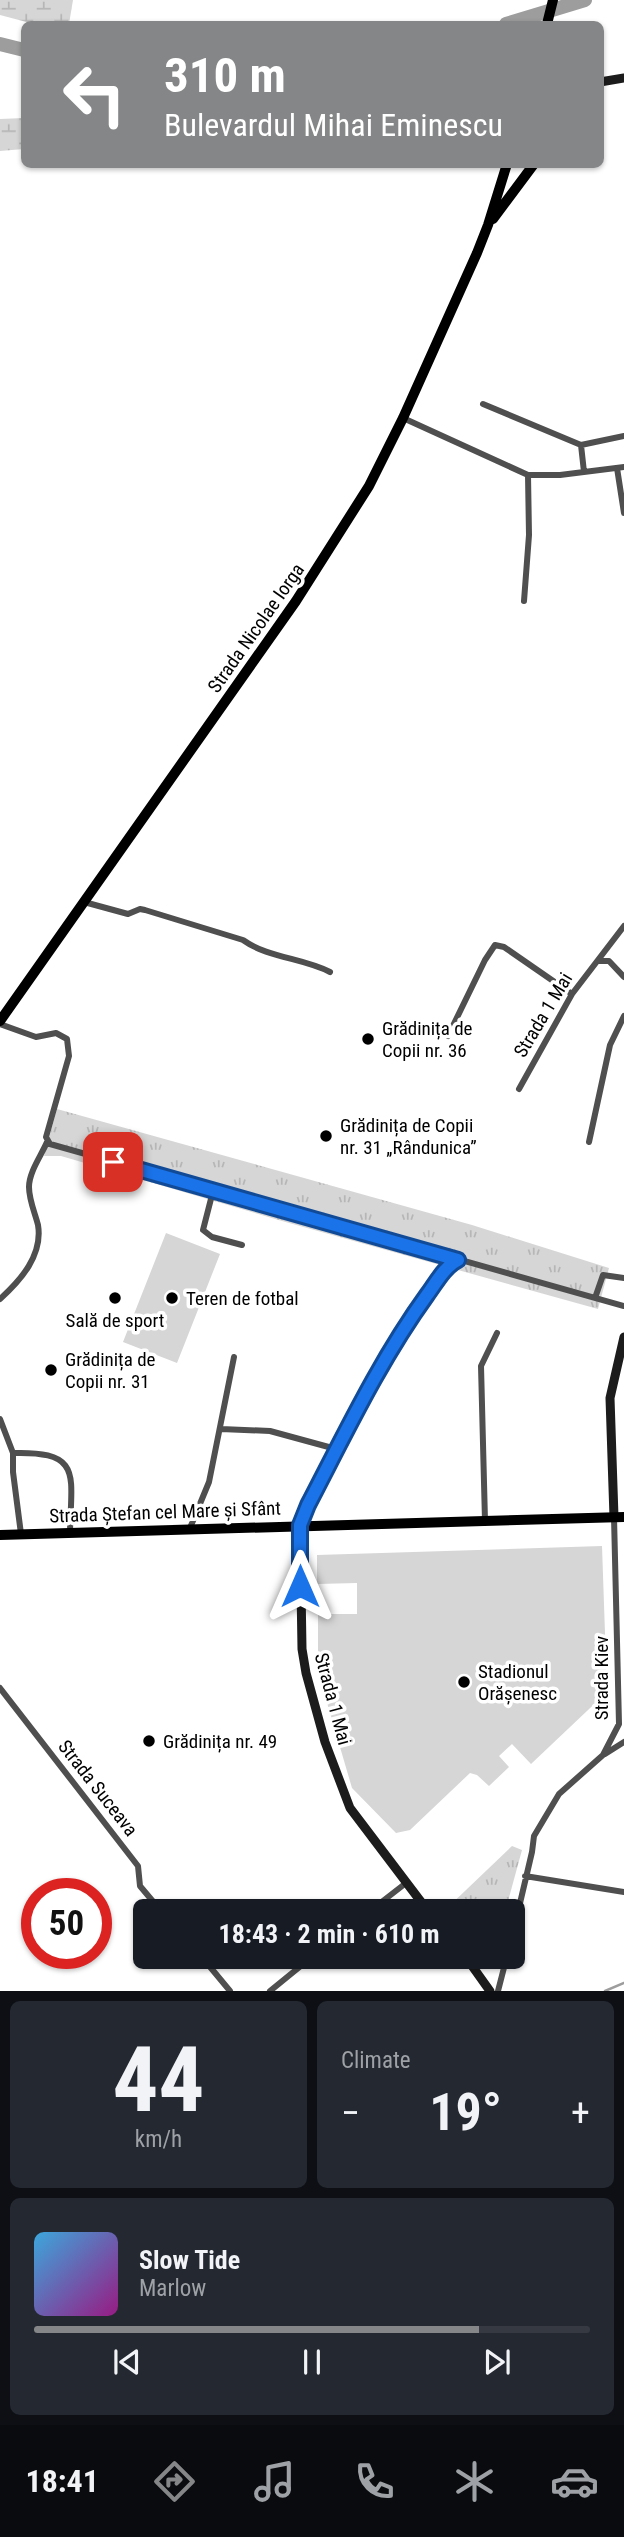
<!DOCTYPE html>
<meta charset="utf-8">
<style>
body{margin:0;font-family:"Roboto Condensed",sans-serif;background:#242831;color:#f1f3f6;height:100vh;display:flex;flex-direction:column;font-size:26px;white-space:nowrap}
*{box-sizing:border-box;margin:0}
p{font-size:23px;color:#9ea1a6}
.icon{flex:none;width:38px;height:38px;fill:none;stroke:currentColor;stroke-width:2;stroke-linecap:round;stroke-linejoin:round}
.map{position:relative;height:1991px;overflow:hidden}
.drawer{display:flex;flex-direction:column;gap:10px;padding:10px;background:#0d0f14;flex:1}
.drawer>*{flex:none}
.banner{position:absolute;left:21px;top:21px;width:583px;height:147px;border-radius:10px;box-shadow:0 2px 5px #0004;background:#858687;color:#fff;overflow:hidden}
.speed{position:absolute;left:21px;top:1878px;display:flex;gap:14px;font-size:35px;font-weight:700;text-align:center}
.speed>*{display:grid;place-content:center;width:91px;height:91px;border-radius:50%;background:#171b24;box-shadow:0 2px 5px #0004;line-height:1}
.speed .limit{border:10px solid #d22;background:#fff;color:#111}
.pin{position:absolute;display:grid;place-items:center;width:60px;height:60px;color:#fff;margin:-30px;border-radius:14px;box-shadow:0 4px 10px #0006}
.me{position:absolute;width:77px;margin:-38px;rotate:0deg;stroke-linejoin:round;filter:drop-shadow(0 0 5px #0008)}
.turn{display:flex;align-items:center;gap:24px;height:147px;padding:0 28px;font-size:32px}
.turn .icon{width:91px;height:91px;stroke-width:2.5}
.turn b{display:block;font-size:49px;line-height:60px}
.big{font-size:52px;font-weight:700;line-height:1.1}
.drawer .tile{flex:1;display:flex;flex-direction:column;justify-content:center;gap:10px;min-width:0;padding:0 24px;border-radius:10px;background:#242831}
.drawer .dial{align-items:center;gap:0}
.dial b{font-size:91px;line-height:1}
.song{display:flex;align-items:center;gap:21px}
.cover{width:84px;height:84px;border-radius:10px;background:linear-gradient(135deg,hsl(200 70% 55%),hsl(310 70% 35%))}
.played{height:7px;border-radius:4px;background:linear-gradient(90deg,#858687 80%,#363941 80%)}
.keys{display:flex;justify-content:space-around;direction:ltr}
.heat{display:flex;justify-content:space-between;align-items:center;font-size:38px;direction:ltr}
.drawer .tiles{flex:1;display:grid;gap:10px;grid-template-columns:1fr 1fr}
.tile:last-child{grid-column:span 2}
.trip{position:absolute;left:133px;top:1899px;width:392px;height:70px;border-radius:10px;background:#171b24;box-shadow:0 2px 5px #0004;font-weight:700;line-height:70px;text-align:center}
.menu{display:flex;height:112px;justify-content:space-around;align-items:center;background:#090b0e;color:#9ea1a6}
.menu .icon{width:49px;height:49px}
.menu .selected{color:#858687}
.menu b{font-size:32px;color:#f1f3f6}
.map>svg:first-child{display:block}
.grass{fill:url(#grass-tufts)}
.wetland{fill:url(#wetland-marsh)}
.pitch{fill:#d6d6d6}
.lines{fill:none;stroke-linecap:round;stroke-linejoin:round}
.stream{stroke:#9d9d9d;stroke-width:2.5}
.river{stroke:#9d9d9d;stroke-width:14}
.street{stroke:#4f4f4f;stroke-width:6}
.secondary{stroke:#1c1c1c;stroke-width:9}
.primary{stroke:#000;stroke-width:10}
.route-casing{stroke:#114b97;stroke-width:18}
.route{stroke:#1a73e8;stroke-width:12}
.poi-dot{fill:#000;stroke:#fff;stroke-width:2.5}
.labels{text-anchor:middle;dominant-baseline:central;stroke-width:7;stroke-linejoin:round;paint-order:stroke}
.street-label{font-size:19px;fill:#000;stroke:#fff}
.poi-label{font-size:19px;fill:#000;stroke:#fff;text-anchor:start}
</style>
<div class="map">
<svg width="624" height="1991" viewBox="0 0 624 1991">
<defs>
<pattern id="grass-tufts" width="24" height="20" patternUnits="userSpaceOnUse" patternTransform="scale(1.75)"><rect width="24" height="20" fill="#d6d6d6"/><path d="M3 7l-1-3M5 7V3M7 7l1-3M15 17l-1-3M17 17v-4M19 17l1-3" fill="none" stroke="#b6b6b6"/></pattern>
<pattern id="wetland-marsh" width="20" height="14" patternUnits="userSpaceOnUse" patternTransform="scale(1.75)"><rect width="20" height="14" fill="#d6d6d6"/><path d="M1 5h8M5 5V1M11 12h8M15 12V8" fill="none" stroke="#b6b6b6"/></pattern>
</defs>
<rect width="100%" height="100%" fill="#fff"/>
<path class="grass" d="M57 1109 472 1225 609 1268 598 1309 282 1221 61 1156H44Z
M512 1846 522 1850 507 1905 485 1911H444Z"/>
<path class="wetland" d="M0 0H73L69 24H34L0 15Z
M24 118V149L0 151V119Z"/>
<path class="pitch" d="M166 1233 220 1254 177 1363 123 1342Z
M602 1546 607 1692 531 1764 512 1744 499 1756 509 1767 489 1786 477 1775 470 1773 410 1830 396 1833 352 1788 318 1672V1614H357V1583L317 1584V1555Z"/>
<g class="lines">
<path class="stream" d="M605 1991 624 1983"/>
<path class="river" d="M506 24 585 0
M0 44 24 50"/>
<path class="street" d="M483 404 581 445
M403 418 528 475H560L624 467
M617 468 624 513
M584 472 581 445 624 436
M524 601 529 535 528 475
M84 902 128 914 140 909 145 910 243 940C268 958 303 958 330 972
M598 961H609L624 977
M0 1024 36 1037 56 1033 67 1039 69 1056 46 1137 50 1144 624 1306
M448 1036 485 960 495 945 504 947 572 994
M519 1089 572 994 624 926
M589 1142 610 1045 624 1016
M213 1191 203 1230 212 1237 242 1245
M595 1298 603 1275 624 1278
M0 1299C21 1280 43 1255 38 1225 35 1213 29 1200 29 1187 29 1172 41 1156 47 1142
M0 1419 13 1453V1472L21 1534
M221 1429 270 1431 336 1449
M13 1453C83 1451 71 1475 70 1532
M485 1521 481 1366 497 1333
M300 1525C319 1479 421 1277 458 1260
M190 1528 209 1482 234 1357
M0 1688 138 1866 140 1886 161 1911
M605 1754 624 1742
M525 1876 624 1892
M370 1911 406 1883
M513 1933 532 1852 534 1836 559 1794 603 1755 619 1724 614 1517
M201 1956 230 1991
M270 1991 313 1956
M498 1991 507 1956"/>
<path class="secondary" d="M600 82 624 78
M614 1517 610 1398 624 1337
M300 1525 302 1649 306 1673 325 1742 350 1808 428 1911
M465 1956 490 1991"/>
<path class="primary" d="M547 24 553 0
M493 219 534 164
M0 1021 296 601 369 486 403 418 477 253 488 225 507 164
M0 1535 624 1517"/>
</g>
<g class="lines">
<defs>
<path id="route" d="M113 1162 458 1260C444 1267 436 1283 427 1295 380 1360 345 1434 308 1505L300 1525V1586"/>
</defs>
<use href="#route" class="route-casing"/>
<use href="#route" class="route"/>
</g>
<g class="poi-dot">
<circle cx="368" cy="1039" r="7"/>
<circle cx="326" cy="1136" r="7"/>
<circle cx="115" cy="1298" r="7"/>
<circle cx="172" cy="1298" r="7"/>
<circle cx="51" cy="1370" r="7"/>
<circle cx="464" cy="1682" r="7"/>
<circle cx="149" cy="1741" r="7"/>
</g>
<g class="labels">
<g class="street-label">
<text transform="translate(256 628) rotate(-55)">Strada Nicolae Iorga</text>
<text transform="translate(543 1015) rotate(-59)">Strada 1 Mai</text>
<text transform="translate(165 1512) rotate(-2)">Strada Ștefan cel Mare și Sfânt</text>
<text transform="translate(601 1678) rotate(-90)">Strada Kiev</text>
<text transform="translate(333 1699) rotate(75)">Strada 1 Mai</text>
<text transform="translate(98 1788) rotate(52)">Strada Suceava</text>
</g>
<g class="poi-label">
<text x="382" y="1028">Grădinița de<tspan x="382" dy="22">Copii nr. 36</tspan></text>
<text x="340" y="1125">Grădinița de Copii<tspan x="340" dy="22">nr. 31 „Rândunica”</tspan></text>
<text x="186" y="1298">Teren de fotbal</text>
<text x="115" y="1320" text-anchor="middle">Sală de sport</text>
<text x="65" y="1359">Grădinița de<tspan x="65" dy="22">Copii nr. 31</tspan></text>
<text x="478" y="1671">Stadionul<tspan x="478" dy="22">Orășenesc</tspan></text>
<text x="163" y="1741">Grădinița nr. 49</text>
</g>
</g>
</svg>
<div class="speed"><div class="limit">50</div></div>
<div class="pin" style="left:113px;top:1162px;background:#d93025"><svg class="icon" aria-label="arrive" viewBox="0 0 24 24"><path d="M6 21V4h12l-3 4 3 4H6"/></svg></div>
<svg class="me" style="left:300px;top:1586px" viewBox="-20 -20 40 40"><path d="M0-17L14 15 0 8-14 15z" fill="#1a73e8" stroke="#fff" stroke-width="4"/></svg>
<div class="trip">18:43 · 2 min · 610 m</div>
<div class="banner">
<div class="turn"><svg class="icon" aria-label="left" viewBox="0 0 24 24"><path d="M17 20v-9H6M10 6l-5 5 5 5"/></svg><div><b>310 m</b>Bulevardul Mihai Eminescu</div></div>
</div>
</div>
<section class="drawer">
<div class="tiles">
<div class="tile dial"><b>44</b><p>km/h</p></div>
<div class="tile"><p>Climate</p>
<div class="heat"><a>−</a><b class="big">19°</b><a>+</a></div>
</div>
<div class="tile">
<div class="song"><i class="cover"></i><div><b>Slow Tide</b><p>Marlow</p></div></div>
<div class="played"></div>
<div class="keys"><svg class="icon" aria-label="previous" viewBox="0 0 24 24"><path d="M18 5L8 12l10 7zM5 5v14"/></svg><svg class="icon" aria-label="pause" viewBox="0 0 24 24"><path d="M8 5v14M16 5v14"/></svg><svg class="icon" aria-label="next" viewBox="0 0 24 24"><path d="M6 5l10 7-10 7zM19 5v14"/></svg></div>
</div>
</div>
</section>
<nav class="menu">
<b>18:41</b>
<svg class="icon selected" aria-label="directions" viewBox="0 0 24 24"><path d="M12 3l9 9-9 9-9-9zM9 14v-3h6M13 9l2 2-2 2"/></svg>
<svg class="icon" aria-label="music" viewBox="0 0 24 24"><path d="M9 18V5l10-2v13"/><circle cx="6" cy="18" r="3"/><circle cx="16" cy="16" r="3"/></svg>
<svg class="icon" aria-label="phone" viewBox="0 0 24 24"><path d="M5 4h4l2 5-3 2q2 4 5 5l2-3 5 2v4C11 20 4 13 5 4z"/></svg>
<svg class="icon" aria-label="climate" viewBox="0 0 24 24"><path d="M12 3v18M4 7l16 10M4 17L20 7"/></svg>
<svg class="icon" aria-label="car" viewBox="0 0 24 24"><path d="M5 17H2v-5l4-1 3-4h7l3 4 3 1v5h-3M9 17h6M6 11h13"/><circle cx="7" cy="17" r="2"/><circle cx="17" cy="17" r="2"/></svg>
</nav>
